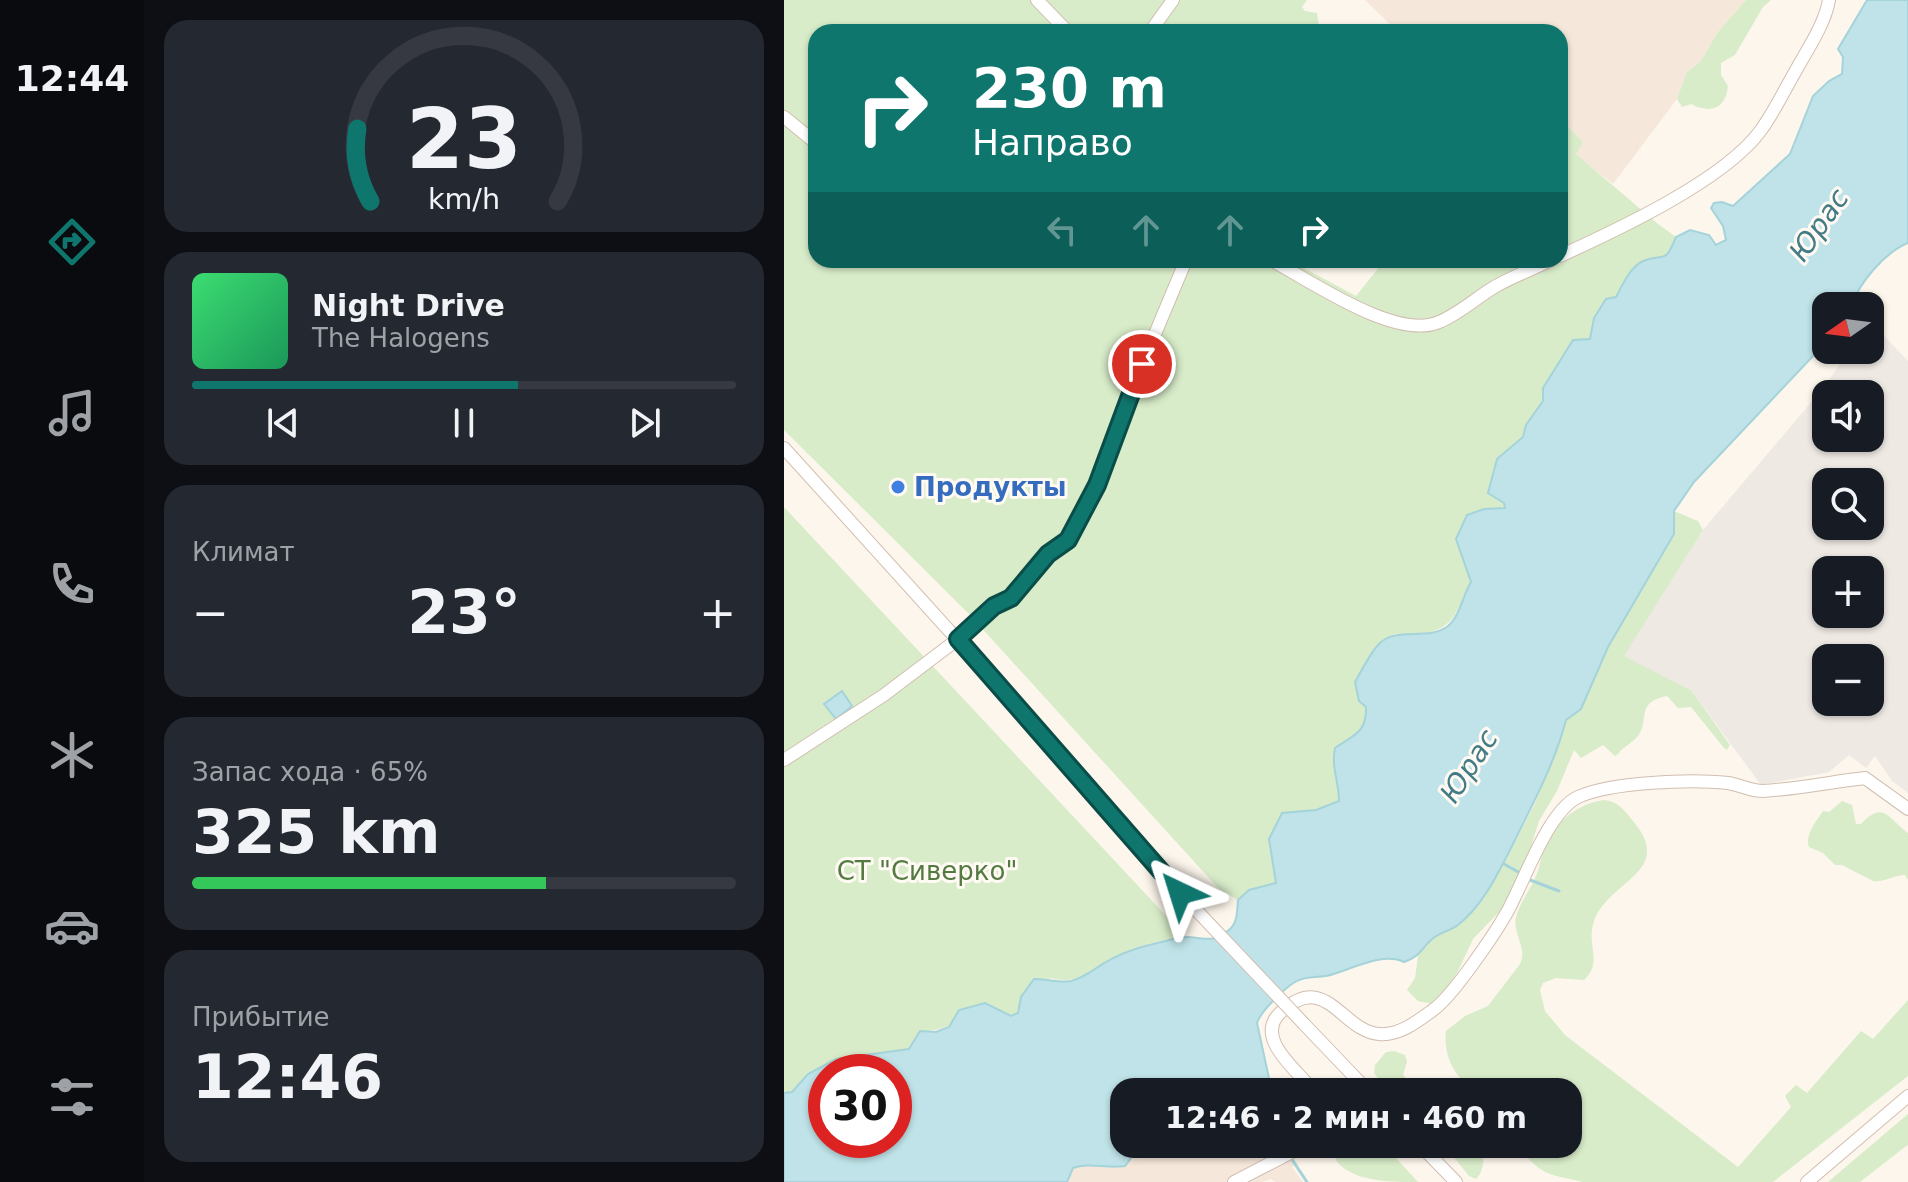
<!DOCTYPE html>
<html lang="ru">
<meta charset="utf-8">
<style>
body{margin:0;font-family:"DejaVu Sans",sans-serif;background:#242831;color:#f1f3f6;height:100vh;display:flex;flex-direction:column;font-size:30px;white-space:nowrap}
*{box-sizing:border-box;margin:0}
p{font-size:26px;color:#9ea1a6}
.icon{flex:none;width:44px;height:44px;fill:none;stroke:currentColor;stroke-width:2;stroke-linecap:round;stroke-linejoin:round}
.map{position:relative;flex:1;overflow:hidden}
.panel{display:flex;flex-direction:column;gap:20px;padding:20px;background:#0d0f14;width:640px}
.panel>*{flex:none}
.hud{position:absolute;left:24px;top:24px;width:760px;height:244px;border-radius:24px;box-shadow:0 2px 6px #0004;background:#0f766e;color:#fff;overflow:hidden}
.needle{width:52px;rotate:256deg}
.fabs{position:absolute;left:1028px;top:292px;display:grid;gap:16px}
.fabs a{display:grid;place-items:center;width:72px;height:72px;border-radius:16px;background:#171b24;box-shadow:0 2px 6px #0004;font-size:40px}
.speed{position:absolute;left:24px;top:1054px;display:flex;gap:16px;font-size:40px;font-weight:700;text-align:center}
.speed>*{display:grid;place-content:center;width:104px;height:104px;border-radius:50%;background:#171b24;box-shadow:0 2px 6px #0004;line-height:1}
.speed .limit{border:12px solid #d22;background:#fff;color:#111}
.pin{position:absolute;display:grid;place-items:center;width:68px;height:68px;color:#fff;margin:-34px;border:4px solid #fff;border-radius:50%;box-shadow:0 2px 8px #0007}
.me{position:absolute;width:88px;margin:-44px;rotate:319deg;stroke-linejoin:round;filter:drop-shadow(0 0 6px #0008)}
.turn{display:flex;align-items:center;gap:28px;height:168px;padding:0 32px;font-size:36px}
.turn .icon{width:104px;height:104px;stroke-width:2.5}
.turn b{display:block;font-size:56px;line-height:68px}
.lanes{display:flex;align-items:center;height:76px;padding:0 32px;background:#0003;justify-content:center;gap:40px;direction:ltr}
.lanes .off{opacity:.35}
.big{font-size:60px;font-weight:600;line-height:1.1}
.panel .card{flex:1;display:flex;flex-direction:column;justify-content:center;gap:12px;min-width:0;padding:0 28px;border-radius:24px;background:#242831}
.panel .dial{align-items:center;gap:0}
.dial svg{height:208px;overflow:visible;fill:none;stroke:#363941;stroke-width:7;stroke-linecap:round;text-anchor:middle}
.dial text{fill:#f1f3f6;stroke:none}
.song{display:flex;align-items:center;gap:24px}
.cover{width:96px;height:96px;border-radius:12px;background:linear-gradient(135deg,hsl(140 70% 55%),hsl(150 70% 35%))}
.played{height:8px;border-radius:4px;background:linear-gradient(90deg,#0f766e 60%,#363941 60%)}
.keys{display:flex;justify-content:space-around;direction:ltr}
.heat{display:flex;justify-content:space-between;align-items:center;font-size:44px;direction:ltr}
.charge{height:12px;border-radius:6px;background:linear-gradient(90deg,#34c759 65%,#363941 0)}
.trip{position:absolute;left:326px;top:1078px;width:472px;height:80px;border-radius:24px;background:#171b24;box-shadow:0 2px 6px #0004;font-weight:600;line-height:80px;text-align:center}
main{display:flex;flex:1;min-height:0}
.menu{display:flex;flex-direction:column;width:144px;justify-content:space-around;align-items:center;background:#090b0e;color:#9ea1a6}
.menu .icon{width:56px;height:56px}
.menu .active{color:#0f766e}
.menu b{font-size:36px;color:#f1f3f6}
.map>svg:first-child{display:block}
.residential{fill:#f5e8da}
.industrial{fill:#efe9e4;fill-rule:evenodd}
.green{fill:#d8ecc9}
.water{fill:#bfe3e8;stroke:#a5d3da;stroke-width:2;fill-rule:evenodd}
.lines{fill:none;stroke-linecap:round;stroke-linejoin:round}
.stream{stroke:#a5d3da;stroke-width:3}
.minor-casing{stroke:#d1beb0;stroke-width:14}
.minor{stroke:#fff;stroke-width:12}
.minor-bridge-casing{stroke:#d1beb0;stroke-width:14;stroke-linecap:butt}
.minor-bridge{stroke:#fff;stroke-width:12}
.route-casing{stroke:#0a4d48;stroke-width:20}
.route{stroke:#0f766e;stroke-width:14}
.shop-dot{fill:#3f7fe0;stroke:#fffaf3;stroke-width:3}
.labels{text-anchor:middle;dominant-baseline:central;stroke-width:6;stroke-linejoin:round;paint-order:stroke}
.shop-label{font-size:26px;font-weight:bold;fill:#366cbe;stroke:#fffaf3;text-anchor:start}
.park-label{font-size:26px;fill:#537a41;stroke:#fffaf3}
.water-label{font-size:28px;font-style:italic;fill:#437c86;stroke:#fffaf3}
</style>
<main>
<nav class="menu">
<b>12:44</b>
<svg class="icon active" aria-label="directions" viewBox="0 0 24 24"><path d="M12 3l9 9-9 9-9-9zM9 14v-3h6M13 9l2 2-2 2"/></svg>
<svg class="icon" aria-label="music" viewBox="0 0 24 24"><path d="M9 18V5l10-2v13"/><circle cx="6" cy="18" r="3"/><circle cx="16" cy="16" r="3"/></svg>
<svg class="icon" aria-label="phone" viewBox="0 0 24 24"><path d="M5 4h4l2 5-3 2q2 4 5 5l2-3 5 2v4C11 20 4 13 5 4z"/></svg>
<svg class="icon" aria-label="climate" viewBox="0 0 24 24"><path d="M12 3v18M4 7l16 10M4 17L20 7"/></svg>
<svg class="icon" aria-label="car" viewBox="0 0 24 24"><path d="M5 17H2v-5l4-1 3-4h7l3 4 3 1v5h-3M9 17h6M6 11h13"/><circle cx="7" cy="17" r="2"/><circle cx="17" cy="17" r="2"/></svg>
<svg class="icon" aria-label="filters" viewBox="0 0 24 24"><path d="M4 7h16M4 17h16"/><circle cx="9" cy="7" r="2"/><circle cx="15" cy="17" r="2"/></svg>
</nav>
<section class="panel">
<div class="card dial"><svg viewBox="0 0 100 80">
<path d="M14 69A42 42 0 1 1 86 69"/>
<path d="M14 69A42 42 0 0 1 9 41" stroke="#0f766e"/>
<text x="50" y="56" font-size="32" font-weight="700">23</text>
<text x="50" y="72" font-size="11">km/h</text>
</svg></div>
<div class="card">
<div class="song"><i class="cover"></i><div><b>Night Drive</b><p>The Halogens</p></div></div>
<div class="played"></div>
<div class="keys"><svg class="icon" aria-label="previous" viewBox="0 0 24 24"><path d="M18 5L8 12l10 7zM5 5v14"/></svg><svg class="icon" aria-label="pause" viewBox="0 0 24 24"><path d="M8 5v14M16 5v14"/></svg><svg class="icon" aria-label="next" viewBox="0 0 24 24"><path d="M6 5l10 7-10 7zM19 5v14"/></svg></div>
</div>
<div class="card"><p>Климат</p>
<div class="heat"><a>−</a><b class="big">23°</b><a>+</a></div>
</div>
<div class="card"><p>Запас хода · 65%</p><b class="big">325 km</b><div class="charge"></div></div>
<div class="card"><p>Прибытие</p><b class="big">12:46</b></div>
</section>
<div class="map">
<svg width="1124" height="1182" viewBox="0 0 1124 1182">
<rect width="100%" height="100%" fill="#fdf6ec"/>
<path class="residential" d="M581 0H962L933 33 917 61 905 70 893 99 829 184 791 154 799 142 776 118V32H614Z
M426 1144H495L515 1165 508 1167 519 1182H491L487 1179 478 1182H283L289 1168 298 1165 333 1168 341 1166 351 1153 359 1150 402 1152Z"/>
<path class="industrial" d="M1086 321 1124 361V793L1108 781 1091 756 1082 768 1065 755 1045 772 977 785 907 690 839 656 919 530 1041 386 1065 350H1086ZM1042 394H1086V438H1042ZM1042 482H1086V526H1042ZM1042 570H1086V614H1042ZM1042 658H1086V702H1042Z"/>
<path class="green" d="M0 0H523L518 7 521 11 533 13 536 32H32V260H505L572 296 601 260H776V118L799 142 792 154 874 224 892 237C880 266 882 252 859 261 846 267 838 286 832 298L822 300 810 318 806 339 789 340 759 388V401L742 425 739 437 713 459 712 499 720 503 721 508 700 509 683 515 672 539 688 582C681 592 679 601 673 611 661 635 634 636 610 634L582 707V721L577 731 551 748C547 767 555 782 555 801L532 810 498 813 485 839 492 883 465 890 454 900 435 889 184 613 0 430Z
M962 0H987L979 7 951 55 937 63V75L944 86C942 109 926 114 907 104L898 107 893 99 903 72 917 61 933 33Z
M0 507 401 936C383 940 363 943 346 950 319 962 299 987 267 978L237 997 234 1013 227 1016 201 1003C180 1018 163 1032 136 1031L125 1049 52 1059 24 1074 8 1092 0 1093Z
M890 511 914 521 919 530 840 656 907 690 946 745 943 750 940 748 907 707 894 708 883 696C851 702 866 720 854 736 848 743 840 746 834 754L831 756 819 745 797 758 790 750 773 791 755 821 741 866 721 906 689 939 674 971 656 999 648 1004 634 1001 623 990 631 978 634 956 648 938 673 926 701 897 720 864 751 803 776 741 782 719 797 709 824 647 890 535Z
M820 800C834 801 840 810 849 821 890 870 830 879 812 916 799 944 821 960 800 980L772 978 759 983 756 990 761 1011 781 1035 954 1167 1007 1107 1001 1096 1012 1085 1023 1093 1077 1031 1089 1039 1124 1000V1076L989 1182H799C759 1173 759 1176 731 1144H784V1092H691C671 1077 659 1057 662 1031L681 1016 704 1006 736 964C744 948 728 933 732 917 735 904 746 890 751 878 755 870 756 862 758 854 767 826 790 804 820 800Z
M1058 801 1068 805 1072 824H1077C1100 799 1105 820 1124 833V880L1121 875C1109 875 1100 883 1089 881L1058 865H1051L1039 853 1025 847C1020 836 1033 820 1039 811L1045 812Z
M610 1051 621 1055 623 1062 619 1075 624 1080 651 1092H604L590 1073 591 1065 602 1052Z
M1124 1114V1145L1121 1147 1076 1182H1044Z
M541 1144H599L634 1182C608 1182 573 1182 555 1164 548 1155 553 1154 541 1144Z
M653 1144H698C700 1156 701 1170 692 1179L685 1176 664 1150Z"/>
<path class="water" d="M1083 0H1124V243C1100 253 1076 282 1067 306H1042V337L1029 356 910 482 890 511V534L824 647 797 709 782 720C770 766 747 807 726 850 712 877 699 905 674 925 666 931 654 933 647 940 635 951 637 956 620 962 597 951 563 972 542 976 531 978 521 976 511 982 501 988 476 1012 473 1023L488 1092H340V1144H426L402 1152 359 1150 351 1153 341 1166C323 1169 305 1162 289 1168L283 1182H0V1093L8 1092 24 1074 52 1059 125 1049 136 1031 152 1032 165 1027 175 1010 201 1003 227 1016 234 1013 237 997 250 979C261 979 278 983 287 981 302 977 311 968 324 961 346 948 370 944 394 938 413 933 426 948 446 929 454 922 453 909 454 900L465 890 492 883 485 839 498 813 532 810 555 801C555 782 547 767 551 748 570 735 583 732 582 707L575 701 571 682C578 670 585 655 594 645 611 625 644 642 664 626 676 616 679 595 687 582L672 539 683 515 700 509 721 508 720 503 704 493 713 459 739 437 742 425 759 401V388L789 340 806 339 810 318 822 299 832 297C838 286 846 267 859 261 882 252 880 266 892 237L906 230 925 235 932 245 942 240 939 226 927 208 930 203 938 202 949 206 1006 154 1029 96 1045 81 1058 74 1059 57 1054 49ZM42 1072H110V1140H42Z
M58 691 68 706 52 719 40 704Z"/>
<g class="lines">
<path class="stream" d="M720 864 736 873
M746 880 775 891
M498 1144 500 1147
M509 1161 523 1182"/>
<defs>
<path id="minor" d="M253 0 284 32
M366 32 389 0
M0 117 32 143
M776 256C833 230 941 180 977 130 990 112 1000 91 1011 72 1023 50 1041 24 1045 0
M487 260C527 281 612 341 655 322 675 314 693 297 712 286 730 276 749 269 767 260
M0 448 284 762 396 893
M0 760 100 695 174 639 210 606 227 598 264 554 284 540 306 501 320 469 348 389 402 260
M520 1024 585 1092
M530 1092C516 1072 469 1039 496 1013 542 969 557 1031 595 1034 615 1036 634 1021 649 1010 668 997 710 935 722 914 740 883 763 812 794 797 827 782 907 779 944 783 956 785 967 791 979 791 1013 789 1047 782 1081 778L1124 809
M635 1144 672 1182
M450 1182 508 1152 518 1144
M1023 1182 1124 1096"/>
</defs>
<use href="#minor" class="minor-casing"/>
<use href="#minor" class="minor"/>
<defs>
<path id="minor-bridge" d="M399 896 520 1024"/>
</defs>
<use href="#minor-bridge" class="minor-bridge-casing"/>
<use href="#minor-bridge" class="minor-bridge"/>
</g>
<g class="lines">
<defs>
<path id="route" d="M358 364 313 485 284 540 264 554 227 598 210 606 174 639 396 893"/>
</defs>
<use href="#route" class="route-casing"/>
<use href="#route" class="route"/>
</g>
<circle class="shop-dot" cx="114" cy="487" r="8"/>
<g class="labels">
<g class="shop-label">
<text x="130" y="487">Продукты</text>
</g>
<g class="park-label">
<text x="143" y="871">СТ "Сиверко"</text>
</g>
<g class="water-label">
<text transform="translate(1035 225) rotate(-55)">Юрас</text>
<text transform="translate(685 766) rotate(-57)">Юрас</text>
</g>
</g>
</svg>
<div class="fabs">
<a><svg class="needle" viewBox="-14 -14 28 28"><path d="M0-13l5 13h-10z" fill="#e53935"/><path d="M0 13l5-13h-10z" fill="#9ea1a6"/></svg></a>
<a><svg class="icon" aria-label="sound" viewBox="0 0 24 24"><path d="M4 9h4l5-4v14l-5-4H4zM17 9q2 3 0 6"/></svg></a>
<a><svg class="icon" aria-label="search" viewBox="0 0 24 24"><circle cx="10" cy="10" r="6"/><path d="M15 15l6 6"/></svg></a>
<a>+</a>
<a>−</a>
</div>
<div class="speed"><div class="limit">30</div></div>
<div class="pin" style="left:358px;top:364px;background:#d93025"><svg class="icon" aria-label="arrive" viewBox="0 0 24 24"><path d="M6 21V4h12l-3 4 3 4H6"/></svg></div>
<svg class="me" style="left:396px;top:893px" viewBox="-20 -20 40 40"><path d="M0-17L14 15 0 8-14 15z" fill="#0f766e" stroke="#fff" stroke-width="4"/></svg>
<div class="trip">12:46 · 2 мин · 460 m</div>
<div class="hud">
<div class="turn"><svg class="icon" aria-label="right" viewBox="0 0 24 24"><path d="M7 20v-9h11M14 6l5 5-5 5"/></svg><div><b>230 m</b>Направо</div></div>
<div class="lanes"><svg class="icon off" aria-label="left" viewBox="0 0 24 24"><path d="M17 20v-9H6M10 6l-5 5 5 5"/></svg><svg class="icon off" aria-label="ahead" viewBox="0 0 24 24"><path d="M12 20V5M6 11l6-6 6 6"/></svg><svg class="icon off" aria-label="ahead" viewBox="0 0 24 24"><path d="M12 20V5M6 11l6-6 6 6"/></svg><svg class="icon" aria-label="right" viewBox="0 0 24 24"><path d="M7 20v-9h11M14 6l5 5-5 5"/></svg></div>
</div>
</div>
</main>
